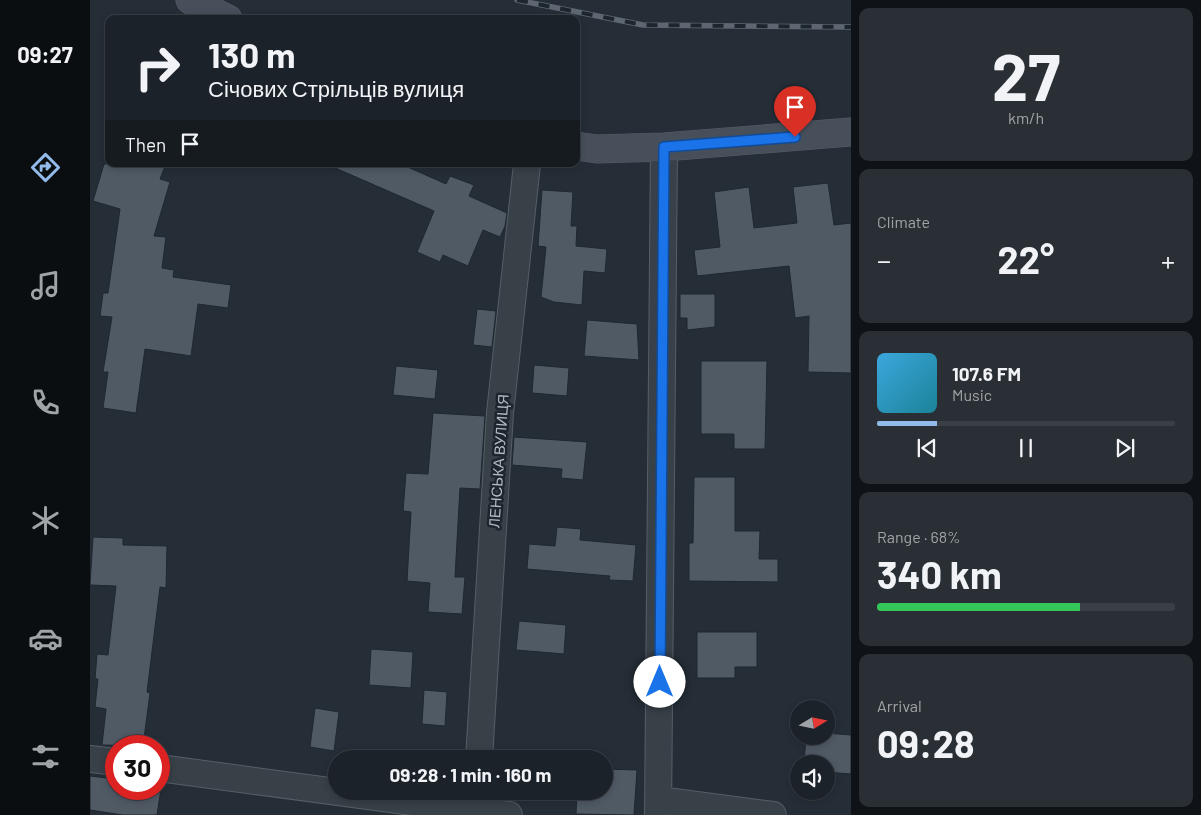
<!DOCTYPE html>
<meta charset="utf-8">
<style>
body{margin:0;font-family:Barlow,sans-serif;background:#292f35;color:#f1f3f6;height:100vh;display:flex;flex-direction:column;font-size:19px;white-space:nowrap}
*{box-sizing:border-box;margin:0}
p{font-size:16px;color:#a0a4a8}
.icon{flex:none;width:28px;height:28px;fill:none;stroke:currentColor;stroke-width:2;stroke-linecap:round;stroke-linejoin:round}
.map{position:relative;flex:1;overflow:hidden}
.sheet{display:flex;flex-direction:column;gap:8px;padding:8px;background:#0f1317;width:350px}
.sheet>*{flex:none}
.banner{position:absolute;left:15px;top:15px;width:475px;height:152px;border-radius:10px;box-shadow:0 2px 8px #0003,0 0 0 1px #3a3f46;background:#1c2229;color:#f1f3f6;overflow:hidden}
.needle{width:32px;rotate:80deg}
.controls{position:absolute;left:700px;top:700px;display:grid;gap:10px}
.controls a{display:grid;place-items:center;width:45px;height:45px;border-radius:50%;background:#1c2229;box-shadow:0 2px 8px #0003,0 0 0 1px #3a3f46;font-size:25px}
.speed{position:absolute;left:15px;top:735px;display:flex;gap:10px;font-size:25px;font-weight:700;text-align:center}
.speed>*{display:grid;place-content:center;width:65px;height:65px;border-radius:50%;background:#1c2229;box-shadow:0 2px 8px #0003,0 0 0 1px #3a3f46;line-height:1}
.speed .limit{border:8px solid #d22;background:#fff;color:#111}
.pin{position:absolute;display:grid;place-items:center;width:42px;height:42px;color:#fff;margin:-51px -21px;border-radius:50% 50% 50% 0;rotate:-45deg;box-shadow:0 0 5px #0007}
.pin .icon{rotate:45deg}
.me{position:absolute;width:55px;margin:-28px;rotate:0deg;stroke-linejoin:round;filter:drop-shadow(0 0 4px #0008)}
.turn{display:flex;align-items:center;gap:18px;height:105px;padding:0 20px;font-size:22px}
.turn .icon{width:65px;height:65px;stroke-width:2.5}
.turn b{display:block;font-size:35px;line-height:42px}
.then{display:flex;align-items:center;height:48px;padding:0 20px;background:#0003;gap:10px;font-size:19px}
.big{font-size:38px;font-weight:700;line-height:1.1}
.sheet .tile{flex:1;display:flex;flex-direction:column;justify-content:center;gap:8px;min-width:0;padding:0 18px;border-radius:10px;background:#292f35}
.sheet .dial{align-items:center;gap:0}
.dial b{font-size:65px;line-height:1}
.song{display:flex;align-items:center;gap:15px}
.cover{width:60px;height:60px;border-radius:8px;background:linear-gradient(135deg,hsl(200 70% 55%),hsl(190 70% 35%))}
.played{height:5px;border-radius:2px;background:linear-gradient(90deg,#92baea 20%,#3a3f46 20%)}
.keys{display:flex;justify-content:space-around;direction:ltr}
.heat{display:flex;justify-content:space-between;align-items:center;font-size:28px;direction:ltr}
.charge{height:8px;border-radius:4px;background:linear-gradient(90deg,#34c759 68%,#3a3f46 0)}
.trip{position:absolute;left:238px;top:750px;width:285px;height:50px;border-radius:25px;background:#1c2229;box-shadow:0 2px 8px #0003,0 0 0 1px #3a3f46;font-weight:700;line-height:50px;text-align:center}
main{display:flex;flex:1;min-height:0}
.menu{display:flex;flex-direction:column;width:90px;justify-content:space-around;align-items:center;background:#0b0e10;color:#a0a4a8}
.menu .icon{width:35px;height:35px}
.menu .active{color:#92baea}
.menu b{font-size:22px;color:#f1f3f6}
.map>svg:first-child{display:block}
.building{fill:#505a65;stroke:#1f272f}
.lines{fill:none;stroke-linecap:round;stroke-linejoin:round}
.street-casing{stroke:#565e66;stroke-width:28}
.secondary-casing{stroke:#565e66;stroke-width:29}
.street{stroke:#384048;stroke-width:26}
.secondary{stroke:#464f5a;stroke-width:28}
.rail-casing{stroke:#5e6771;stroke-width:5.5}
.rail{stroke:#1d252d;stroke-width:4;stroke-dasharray:11;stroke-linecap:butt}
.route-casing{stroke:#114b97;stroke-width:12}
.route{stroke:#1a73e8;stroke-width:9}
.labels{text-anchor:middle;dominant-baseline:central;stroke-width:5;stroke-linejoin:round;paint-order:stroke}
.street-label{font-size:15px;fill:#b3bbc4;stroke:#1d252d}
</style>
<main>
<nav class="menu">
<b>09:27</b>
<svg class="icon active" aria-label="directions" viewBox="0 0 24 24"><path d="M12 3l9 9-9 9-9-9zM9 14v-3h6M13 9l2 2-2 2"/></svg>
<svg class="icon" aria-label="music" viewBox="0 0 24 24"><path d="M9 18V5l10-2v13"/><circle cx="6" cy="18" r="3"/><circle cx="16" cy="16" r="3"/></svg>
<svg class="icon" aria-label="phone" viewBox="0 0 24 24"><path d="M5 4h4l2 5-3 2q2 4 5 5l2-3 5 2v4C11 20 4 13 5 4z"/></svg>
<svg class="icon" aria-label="climate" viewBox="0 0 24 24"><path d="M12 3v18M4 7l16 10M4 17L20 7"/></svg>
<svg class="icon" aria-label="car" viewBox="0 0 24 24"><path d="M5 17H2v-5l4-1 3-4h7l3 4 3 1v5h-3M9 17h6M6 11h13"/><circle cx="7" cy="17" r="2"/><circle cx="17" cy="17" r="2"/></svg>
<svg class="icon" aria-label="filters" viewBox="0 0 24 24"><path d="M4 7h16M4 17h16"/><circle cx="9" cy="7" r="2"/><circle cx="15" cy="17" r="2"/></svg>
</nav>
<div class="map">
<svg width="761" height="815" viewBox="0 0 761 815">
<rect width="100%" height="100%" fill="#252e37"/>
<path class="building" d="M14 164H76L70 179 80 182 64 236 76 237 72 268 84 270 83 277 141 285 138 308 108 304 101 356 55 349 46 413 13 408 18 372H13L22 317 10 316 13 293H18L30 209 3 201Z
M236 164H311L356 184 360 176 384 185 379 196 417 213 415 226 410 237 393 230 378 266 353 255 350 262 327 252 344 211Z
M738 183 744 225 761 223V373L718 372 719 316 705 318 699 266 607 276 604 250 630 247 624 192 659 187 664 228 707 223 703 187Z
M452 190 483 192 481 226H487L486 246 517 249 515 273 494 271 492 305 464 302 451 297 456 247 448 246Z
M590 294H625V327L597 330V318H590Z
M387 309 406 311 402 347 383 345Z
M497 320 547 324 549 360 494 356Z
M611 361H677L675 449H644V434H611Z
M444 365 479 368 477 396 442 393Z
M306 366 348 370 345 399 303 395Z
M343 413 395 416 390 489 370 488 365 577H375L372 614 338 612 340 583 317 581 321 512 313 511 316 473 338 474Z
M424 437 497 442 493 480 471 478 472 469 422 465Z
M604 477H645V531H670L669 559H688V582L599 581V543H603Z
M467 527 491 529 490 540 546 545 543 581 519 580 520 576 437 569 439 544 465 546Z
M3 537 33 538V545L77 546 76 588 70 587 57 692 60 693 53 746 12 745 16 709 5 707 8 679H5L7 654 18 655 26 586 0 585Z
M429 621 476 625 474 654 426 650Z
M607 632H667V667H645V678H607Z
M281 649 323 652 321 688 279 685Z
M334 690 357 692 355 726 332 724Z
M225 708 249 712 244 751 220 747Z
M736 733 761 735V774L736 772V764H714L716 736H736Z
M515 769 547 770 544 815 486 814 487 791H514Z
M0 776 26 779V789H71L67 815H33L0 810Z"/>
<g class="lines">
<defs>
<path id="street" d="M0 759 26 762
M389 759 410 413 437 164
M69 768 419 815
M569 800 683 815
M568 815 574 147"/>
<path id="secondary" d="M100 0 138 19
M486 146 507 149 574 147 761 132"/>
</defs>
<use href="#street" class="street-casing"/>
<use href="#secondary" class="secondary-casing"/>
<use href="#street" class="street"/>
<use href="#secondary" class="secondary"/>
<defs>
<path id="rail" d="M427 0 553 25 761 27"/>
</defs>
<use href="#rail" class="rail-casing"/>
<use href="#rail" class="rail"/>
</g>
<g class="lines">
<defs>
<path id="route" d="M570 682 574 147 705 137"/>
</defs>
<use href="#route" class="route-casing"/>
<use href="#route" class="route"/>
</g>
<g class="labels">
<g class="street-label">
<text transform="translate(408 461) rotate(-86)">ЛЕНСЬКА ВУЛИЦЯ</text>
</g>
</g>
</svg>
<div class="controls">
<a><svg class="needle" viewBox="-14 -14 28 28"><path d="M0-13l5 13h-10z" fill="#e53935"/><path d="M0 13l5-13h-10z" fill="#a0a4a8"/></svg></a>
<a><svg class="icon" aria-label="sound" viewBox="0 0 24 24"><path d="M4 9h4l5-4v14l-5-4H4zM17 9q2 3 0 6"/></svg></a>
</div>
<div class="speed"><div class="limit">30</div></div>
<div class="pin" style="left:705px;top:137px;background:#d93025"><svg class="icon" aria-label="arrive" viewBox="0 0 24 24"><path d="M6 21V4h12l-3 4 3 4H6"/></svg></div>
<svg class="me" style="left:570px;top:682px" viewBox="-20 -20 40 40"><circle r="19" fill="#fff"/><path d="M0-13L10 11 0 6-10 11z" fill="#1a73e8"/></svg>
<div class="trip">09:28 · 1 min · 160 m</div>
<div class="banner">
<div class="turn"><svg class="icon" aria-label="right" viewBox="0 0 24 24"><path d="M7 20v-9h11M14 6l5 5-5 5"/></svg><div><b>130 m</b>Січових Стрільців вулиця</div></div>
<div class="then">Then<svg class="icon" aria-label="arrive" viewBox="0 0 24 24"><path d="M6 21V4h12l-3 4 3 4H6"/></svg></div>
</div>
</div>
<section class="sheet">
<div class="tile dial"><b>27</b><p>km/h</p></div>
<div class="tile"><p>Climate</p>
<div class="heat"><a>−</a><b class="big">22°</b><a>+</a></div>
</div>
<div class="tile">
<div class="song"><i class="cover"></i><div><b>107.6 FM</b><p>Music</p></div></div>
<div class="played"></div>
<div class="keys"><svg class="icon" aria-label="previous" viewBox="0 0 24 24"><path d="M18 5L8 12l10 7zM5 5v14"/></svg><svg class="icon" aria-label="pause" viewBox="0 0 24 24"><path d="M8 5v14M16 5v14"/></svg><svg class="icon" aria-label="next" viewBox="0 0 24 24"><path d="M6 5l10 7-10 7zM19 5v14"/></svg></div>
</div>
<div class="tile"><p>Range · 68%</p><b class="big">340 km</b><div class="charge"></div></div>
<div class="tile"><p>Arrival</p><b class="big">09:28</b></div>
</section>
</main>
